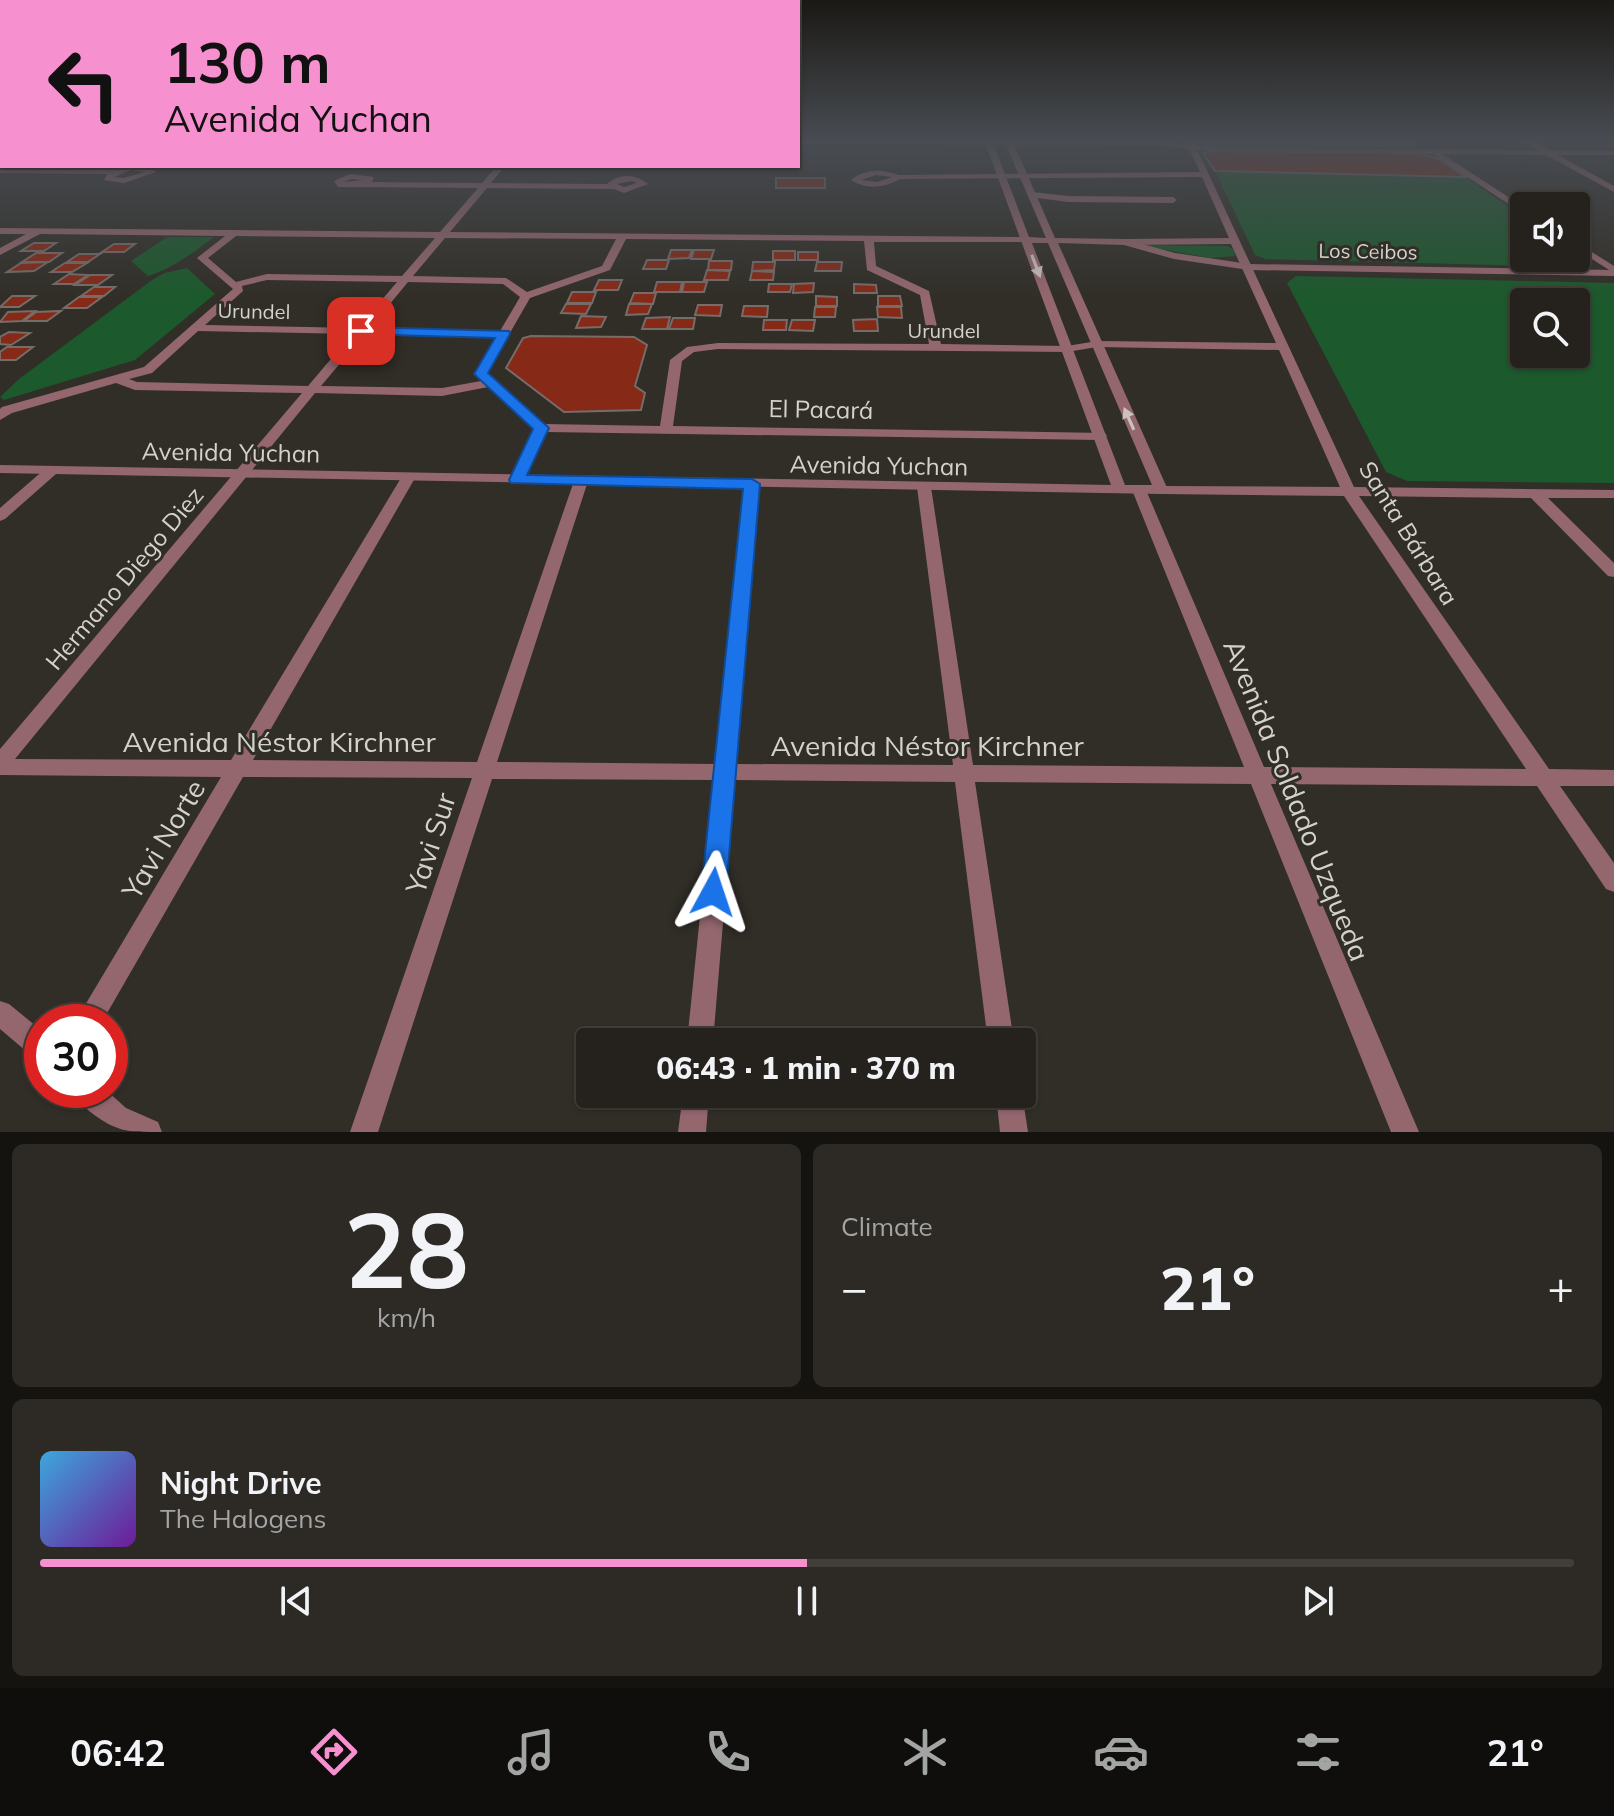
<!DOCTYPE html>
<meta charset="utf-8">
<style>
body{margin:0;font-family:Mulish,sans-serif;background:#2d2a26;color:#f1f3f6;height:100vh;display:flex;flex-direction:column;font-size:30px;white-space:nowrap}
*{box-sizing:border-box;margin:0}
p{font-size:26px;color:#a3a4a4}
.icon{flex:none;width:44px;height:44px;fill:none;stroke:currentColor;stroke-width:2;stroke-linecap:round;stroke-linejoin:round}
.map{position:relative;height:1132px;overflow:hidden}
.drawer{display:flex;flex-direction:column;gap:12px;padding:12px;background:#141310;flex:1}
.drawer>*{flex:none}
.top-card{position:absolute;left:0px;top:0px;width:800px;height:168px;box-shadow:0 2px 6px #0004,0 0 0 2px #423f3b;background:#f690cf;color:#111;overflow:hidden}
.fabs{position:absolute;left:1510px;top:192px;display:grid;gap:16px}
.fabs a{display:grid;place-items:center;width:80px;height:80px;border-radius:8px;background:#25221d;box-shadow:0 2px 6px #0004,0 0 0 2px #423f3b;font-size:40px}
.speed{position:absolute;left:24px;top:1004px;display:flex;gap:16px;font-size:40px;font-weight:700;text-align:center}
.speed>*{display:grid;place-content:center;width:104px;height:104px;border-radius:50%;background:#25221d;box-shadow:0 2px 6px #0004,0 0 0 2px #423f3b;line-height:1}
.speed .limit{border:12px solid #d22;background:#fff;color:#111}
.pin{position:absolute;display:grid;place-items:center;width:68px;height:68px;color:#fff;margin:-34px;border-radius:16px;box-shadow:0 4px 12px #0006}
.me{position:absolute;width:88px;margin:-44px;rotate:5deg;stroke-linejoin:round;filter:drop-shadow(0 0 6px #0008)}
.turn{display:flex;align-items:center;gap:28px;height:168px;padding:0 32px;font-size:36px}
.turn .icon{width:104px;height:104px;stroke-width:2.5}
.turn b{display:block;font-size:56px;line-height:68px}
.big{font-size:60px;font-weight:800;line-height:1.1}
.drawer .widget{flex:1;display:flex;flex-direction:column;justify-content:center;gap:12px;min-width:0;padding:0 28px;border-radius:12px;background:#2d2a26}
.drawer .dial{align-items:center;gap:0}
.dial b{font-size:104px;line-height:1}
.song{display:flex;align-items:center;gap:24px}
.cover{width:96px;height:96px;border-radius:12px;background:linear-gradient(135deg,hsl(200 70% 55%),hsl(280 70% 35%))}
.played{height:8px;border-radius:4px;background:linear-gradient(90deg,#f690cf 50%,#423f3b 50%)}
.keys{display:flex;justify-content:space-around;direction:ltr}
.heat{display:flex;justify-content:space-between;align-items:center;font-size:44px;direction:ltr}
.drawer .tiles{flex:1;display:grid;gap:12px;grid-template-columns:1fr 1fr}
.widget:last-child{grid-column:span 2}
.trip{position:absolute;left:576px;top:1028px;width:460px;height:80px;border-radius:8px;background:#25221d;box-shadow:0 2px 6px #0004,0 0 0 2px #423f3b;font-weight:800;line-height:80px;text-align:center}
.menu{display:flex;height:128px;justify-content:space-around;align-items:center;background:#0f0e0c;color:#a3a4a4}
.menu .icon{width:56px;height:56px}
.menu .on{color:#f690cf}
.menu b{font-size:36px;color:#f1f3f6}
.map>svg:first-child{display:block}
.green{fill:#1c592c;fill-rule:evenodd}
.building{fill:#862a17;stroke:#766c6a;stroke-width:2}
.lines{fill:none;stroke-linecap:round;stroke-linejoin:round}
.minor{fill:#94676e;fill-rule:evenodd}
.tertiary{fill:#94676e;fill-rule:evenodd}
.oneway{fill:#cac2bf}
.route{fill:#1a73e8;stroke:#114b97;stroke-width:2}
.labels{text-anchor:middle;dominant-baseline:central;stroke-width:6;stroke-linejoin:round;paint-order:stroke}
.far-street-label{font-size:20px;fill:#d3d2cd;stroke:#312e27}
.street-label{font-size:24px;fill:#d3d2cd;stroke:#312e27}
.near-street-label{font-size:28px;fill:#d3d2cd;stroke:#312e27}
</style>
<div class="map">
<svg width="1614" height="1132" viewBox="0 0 1614 1132">
<rect width="100%" height="100%" fill="#312e27"/>
<path class="green" d="M1197 140H1408L1417 147 1234 148 1204 146Z
M1215 171 1465 177 1524 217V258H1576V253L1593 264 1572 267 1265 259 1255 255Z
M167 237H214C193 253 173 268 148 276L131 261Z
M1139 245 1227 246 1234 250 1235 256 1210 258Z
M187 268 215 294 135 360 4 400 0 397 19 379 152 280 164 273Z
M1296 276 1614 283V483L1407 481 1386 472 1287 283ZM1524 302H1576V354H1524Z"/>
<path class="building" d="M1214 151 1412 152 1439 159 1465 177 1215 171 1203 153Z
M776 178H825V188H776Z
M34 243H56L44 251H21Z
M114 244H135L124 252H102Z
M671 250H692L689 258 668 259Z
M694 250H714L711 259H691Z
M773 251H795V260H773Z
M798 252H818V260H798Z
M36 253H62L49 262H22Z
M79 254H100L88 262H67Z
M647 260H669L666 269H643Z
M709 261H732L731 270H708Z
M48 262 34 271 7 272 21 263Z
M753 262H775L774 270 752 271Z
M817 262H842L841 271H815Z
M65 263H87L72 272H51Z
M707 270 730 271 728 280H704Z
M752 271 774 272 773 280H750Z
M69 274 88 275 74 284H54Z
M90 275H112L98 285H75Z
M599 280H622L618 290H594Z
M657 282H682L680 292H654Z
M684 282H707L704 292H682Z
M814 283 813 292 793 293 794 284Z
M769 284H792L790 292H768Z
M854 284 876 285 877 293H854Z
M94 287H115L104 296H81Z
M572 292H596L592 303H567Z
M634 293H656L653 304 630 303Z
M12 296H35L19 307H0Z
M816 296 837 297V306H816Z
M878 296H900L902 306H878Z
M79 297H102L87 308H64Z
M566 304H591L586 314 561 313Z
M629 304H652L648 314 626 315Z
M698 305H722L720 316 695 315Z
M744 306H768L767 317 742 316Z
M815 307H836L835 317H814Z
M877 307H901L902 318 878 317Z
M35 311 22 321 0 322 8 312Z
M61 311 47 321H24L36 312Z
M581 316 606 317 601 327 576 328Z
M670 317 667 329H642L646 318Z
M673 318H695L693 329H669Z
M877 319 878 331H854L853 320Z
M764 320H787L786 330H763Z
M792 320H815L813 331 789 330Z
M9 332 30 333 11 345 0 344V337Z
M531 336 634 337 647 345 635 386 645 393 641 410 564 412 506 368 523 338Z
M7 347H33L16 360H0V352Z"/>
<g class="lines">
<path class="minor" d="M798 140 1187 144 1185 140H1193L1195 145 1222 148 1538 150 1522 140H1531L1549 150 1614 151V155H1558L1614 186V192L1546 155 1442 154 1524 207V214L1432 154 1222 152 1197 149 1354 487 1614 490V498H1548L1614 563V577L1608 576 1531 498 1359 496 1549 769 1614 770V786H1560L1614 863V892L1606 889 1537 786 1271 784 1419 1132H1391L1251 784 975 782 1014 1042H988L955 782 735 780 713 1042H687L714 780 492 779 378 1132H350L472 778 243 777 102 1022H75L221 777 0 775V749L302 393 135 390 116 383 12 413 0 420V409L2 407 144 367 233 289 197 258 225 236 40 234 0 255V248L26 234H0V228L440 232 478 188 338 187 334 181 350 174 374 177 372 182 482 183 497 166H505L491 183 607 184C620 173 635 174 648 184L624 193 614 189 487 188 450 232 1026 237 1029 238V242H874L876 266 929 291 941 344 1067 346 1097 341 1276 343 1231 244 1124 245 1119 242 1124 239 1229 238 1202 177 900 179C884 188 866 190 851 180 865 168 882 169 899 175L1200 172 1189 149 1169 146 798 143ZM876 175 892 177 877 182 861 180ZM351 179 363 180 343 182ZM632 181 637 183 624 187 617 184ZM236 236 435 238 402 276 267 274 236 282 208 258ZM445 238 616 239 602 266 527 292 506 278 413 276ZM626 239 864 241 867 270 920 295 929 344 718 343 687 347 670 360 660 426 544 424 487 373 530 298 610 270ZM267 280 397 282 358 328 205 325 243 291 242 286ZM408 282 503 284 520 297 500 331 370 328ZM198 331 352 334 308 386 137 382 129 379 152 373ZM364 335 496 337 475 374 481 381 442 388 321 386ZM1097 347 1279 350 1340 487 1161 486 1154 490 1161 494 1344 496 1526 769 1264 767 1146 490 1139 486 1132 490 1244 767 973 765 931 487 924 483 917 487 953 765 736 764 759 484 752 480 745 484 716 764 497 762 588 481 581 477 574 481 477 762 253 760 415 478 408 474 401 478 231 760 15 759 315 393 442 396 488 387 534 429 510 480 517 484 524 480 546 432 1100 440 1107 436 1105 433 673 426 682 361 694 352 718 349 1067 352Z
M129 166H147L156 172 124 183 104 180 107 174 0 173V169L116 170ZM131 170 145 172 124 178 114 177Z
M1032 192 1069 196 1173 197 1177 200 1173 203 1069 202 1029 197 1028 195Z
M1576 242 1614 266V273L1576 249Z
M51 467 56 468 58 471 56 474 5 519 0 521V508L46 468Z
M0 1001 9 1004 42 1031V1061L33 1057 0 1029Z
M74 1090H106L126 1108 158 1122 162 1132C125 1132 117 1132 89 1111 82 1104 78 1099 74 1090Z
M683 1094H709L706 1132H678Z
M996 1094 1022 1093 1028 1132H1000Z"/>
<path class="tertiary" d="M984 140H992L1029 237 1046 238 1004 140H1012L1055 238 1124 239 1175 253 1249 264 1614 270V276L1249 270 1174 259 1124 245 1058 243 1168 490 1161 494 0 473V465L1111 485ZM1032 243H1048L1152 485H1125Z"/>
</g>
<defs><path id="oneway-solid" d="M-6-.8H1V-3.2L6.5 0L1 3.2V.8H-6Z" transform="scale(2)"/></defs>
<g class="oneway">
<use href="#oneway-solid" transform="translate(1036 266) rotate(69)"/>
<use href="#oneway-solid" transform="translate(1129 419) rotate(-114)"/>
</g>
<linearGradient id="sky" x2="0" y2="1"><stop stop-color="#1b1915"/><stop offset="0.47" stop-color="#484c52"/><stop offset="1" stop-color="#484c52" stop-opacity="0"/></linearGradient>
<rect width="1614" height="299" fill="url(#sky)"/>
<path class="route" d="M361 327 509 331 510 334 488 373 549 428 527 475 752 479 760 484 726 892 722 900 713 904 704 900 701 892 743 489 511 483 509 480 533 429 474 374 495 338 356 334V328Z"/>
<g class="labels">
<g class="far-street-label">
<text transform="translate(1368 251) rotate(1)">Los Ceibos</text>
<text transform="translate(254 311) rotate(1)">Urundel</text>
<text x="944" y="330">Urundel</text>
</g>
<g class="street-label">
<text transform="translate(821 409) rotate(1)">El Pacará</text>
<text transform="translate(231 452) rotate(1)">Avenida Yuchan</text>
<text transform="translate(879 465) rotate(1)">Avenida Yuchan</text>
<text transform="translate(1409 533) rotate(58)">Santa Bárbara</text>
<text transform="translate(124 578) rotate(-50)">Hermano Diego Diez</text>
</g>
<g class="near-street-label">
<text x="279" y="741">Avenida Néstor Kirchner</text>
<text x="927" y="745">Avenida Néstor Kirchner</text>
<text transform="translate(1297 800) rotate(68)">Avenida Soldado Uzqueda</text>
<text transform="translate(163 839) rotate(-59)">Yavi Norte</text>
<text transform="translate(430 843) rotate(-72)">Yavi Sur</text>
</g>
</g>
</svg>
<div class="fabs">
<a><svg class="icon" aria-label="sound" viewBox="0 0 24 24"><path d="M4 9h4l5-4v14l-5-4H4zM17 9q2 3 0 6"/></svg></a>
<a><svg class="icon" aria-label="search" viewBox="0 0 24 24"><circle cx="10" cy="10" r="6"/><path d="M15 15l6 6"/></svg></a>
</div>
<div class="speed"><div class="limit">30</div></div>
<div class="pin" style="left:361px;top:331px;background:#d93025"><svg class="icon" aria-label="arrive" viewBox="0 0 24 24"><path d="M6 21V4h12l-3 4 3 4H6"/></svg></div>
<svg class="me" style="left:713px;top:892px" viewBox="-20 -20 40 40"><path d="M0-17L14 15 0 8-14 15z" fill="#1a73e8" stroke="#fff" stroke-width="4"/></svg>
<div class="trip">06:43 · 1 min · 370 m</div>
<div class="top-card">
<div class="turn"><svg class="icon" aria-label="left" viewBox="0 0 24 24"><path d="M17 20v-9H6M10 6l-5 5 5 5"/></svg><div><b>130 m</b>Avenida Yuchan</div></div>
</div>
</div>
<section class="drawer">
<div class="tiles">
<div class="widget dial"><b>28</b><p>km/h</p></div>
<div class="widget"><p>Climate</p>
<div class="heat"><a>−</a><b class="big">21°</b><a>+</a></div>
</div>
<div class="widget">
<div class="song"><i class="cover"></i><div><b>Night Drive</b><p>The Halogens</p></div></div>
<div class="played"></div>
<div class="keys"><svg class="icon" aria-label="previous" viewBox="0 0 24 24"><path d="M18 5L8 12l10 7zM5 5v14"/></svg><svg class="icon" aria-label="pause" viewBox="0 0 24 24"><path d="M8 5v14M16 5v14"/></svg><svg class="icon" aria-label="next" viewBox="0 0 24 24"><path d="M6 5l10 7-10 7zM19 5v14"/></svg></div>
</div>
</div>
</section>
<nav class="menu">
<b>06:42</b>
<svg class="icon on" aria-label="directions" viewBox="0 0 24 24"><path d="M12 3l9 9-9 9-9-9zM9 14v-3h6M13 9l2 2-2 2"/></svg>
<svg class="icon" aria-label="music" viewBox="0 0 24 24"><path d="M9 18V5l10-2v13"/><circle cx="6" cy="18" r="3"/><circle cx="16" cy="16" r="3"/></svg>
<svg class="icon" aria-label="phone" viewBox="0 0 24 24"><path d="M5 4h4l2 5-3 2q2 4 5 5l2-3 5 2v4C11 20 4 13 5 4z"/></svg>
<svg class="icon" aria-label="climate" viewBox="0 0 24 24"><path d="M12 3v18M4 7l16 10M4 17L20 7"/></svg>
<svg class="icon" aria-label="car" viewBox="0 0 24 24"><path d="M5 17H2v-5l4-1 3-4h7l3 4 3 1v5h-3M9 17h6M6 11h13"/><circle cx="7" cy="17" r="2"/><circle cx="17" cy="17" r="2"/></svg>
<svg class="icon" aria-label="filters" viewBox="0 0 24 24"><path d="M4 7h16M4 17h16"/><circle cx="9" cy="7" r="2"/><circle cx="15" cy="17" r="2"/></svg>
<b>21°</b>
</nav>
